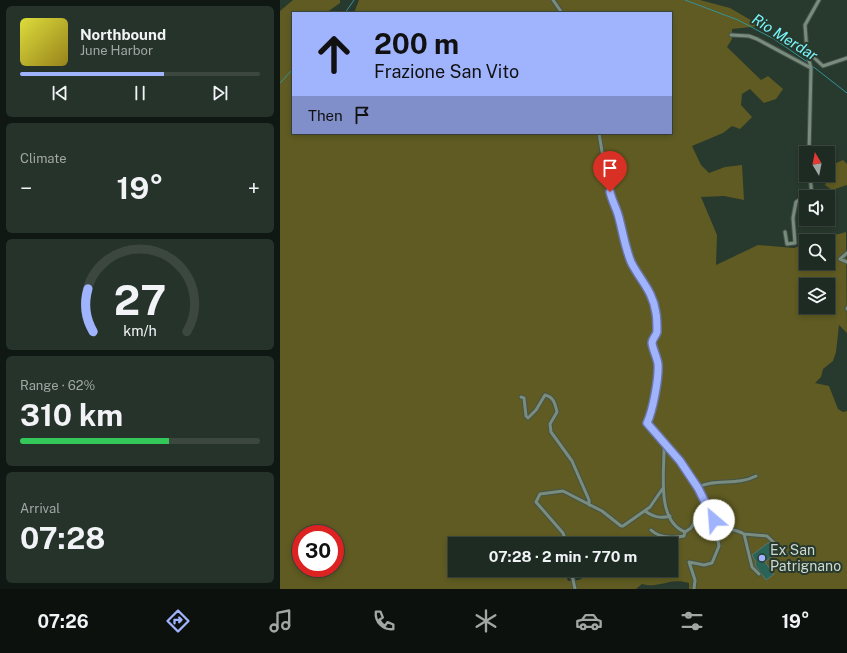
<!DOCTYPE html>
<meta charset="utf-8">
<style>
body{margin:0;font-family:"Public Sans",sans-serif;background:#26332a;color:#f1f3f6;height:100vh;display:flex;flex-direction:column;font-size:15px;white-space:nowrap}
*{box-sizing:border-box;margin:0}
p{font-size:13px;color:#a1a7a5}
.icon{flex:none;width:22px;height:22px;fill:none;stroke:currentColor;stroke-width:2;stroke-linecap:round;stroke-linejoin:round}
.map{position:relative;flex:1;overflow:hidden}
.side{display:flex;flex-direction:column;gap:6px;padding:6px;background:#101813;width:280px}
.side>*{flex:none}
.guide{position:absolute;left:12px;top:12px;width:380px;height:122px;border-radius:0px;box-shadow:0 2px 6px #0003,0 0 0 1px #3c4740;background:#a0b3fd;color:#111;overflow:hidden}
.needle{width:26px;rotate:350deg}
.fabs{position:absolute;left:519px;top:146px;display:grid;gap:8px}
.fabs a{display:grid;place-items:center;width:36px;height:36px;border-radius:0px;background:#1e2b22;box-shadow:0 2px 6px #0003,0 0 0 1px #3c4740;font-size:20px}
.speed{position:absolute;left:12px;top:525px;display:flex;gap:8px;font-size:20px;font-weight:700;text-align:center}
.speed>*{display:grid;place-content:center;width:52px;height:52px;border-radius:50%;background:#1e2b22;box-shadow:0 2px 6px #0003,0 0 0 1px #3c4740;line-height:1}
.speed .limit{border:6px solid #d22;background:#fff;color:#111}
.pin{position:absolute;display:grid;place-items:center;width:34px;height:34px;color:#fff;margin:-41px -17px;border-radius:50% 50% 50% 0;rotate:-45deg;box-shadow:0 0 4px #0007}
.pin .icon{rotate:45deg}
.me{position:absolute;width:44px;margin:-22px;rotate:333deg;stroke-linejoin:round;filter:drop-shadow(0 0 3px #0008)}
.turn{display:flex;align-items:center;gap:14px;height:84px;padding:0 16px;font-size:18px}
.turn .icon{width:52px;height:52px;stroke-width:2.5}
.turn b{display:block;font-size:28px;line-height:34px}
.then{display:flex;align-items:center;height:38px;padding:0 16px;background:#0003;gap:8px;font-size:15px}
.big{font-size:30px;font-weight:700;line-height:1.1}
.side .widget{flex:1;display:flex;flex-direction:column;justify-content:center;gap:6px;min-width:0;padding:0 14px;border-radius:6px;background:#26332a}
.side .dial{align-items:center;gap:0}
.dial svg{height:104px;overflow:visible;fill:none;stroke:#3c4740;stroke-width:7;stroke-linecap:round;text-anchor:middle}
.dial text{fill:#f1f3f6;stroke:none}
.song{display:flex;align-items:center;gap:12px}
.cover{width:48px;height:48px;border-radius:6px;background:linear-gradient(135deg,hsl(60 70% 55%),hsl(50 70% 35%))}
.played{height:4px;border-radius:2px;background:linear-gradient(90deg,#a0b3fd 60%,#3c4740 60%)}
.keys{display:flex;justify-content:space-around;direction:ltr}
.heat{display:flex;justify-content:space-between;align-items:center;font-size:22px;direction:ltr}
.charge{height:6px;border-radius:3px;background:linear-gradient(90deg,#34c759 62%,#3c4740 0)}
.trip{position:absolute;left:168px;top:537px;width:230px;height:40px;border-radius:0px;background:#1e2b22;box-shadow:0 2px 6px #0003,0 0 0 1px #3c4740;font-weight:700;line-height:40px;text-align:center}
.tabs{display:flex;height:64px;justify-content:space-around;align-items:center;background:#0c110e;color:#a1a7a5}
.tabs .icon{width:28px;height:28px}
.tabs .current{color:#a0b3fd}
.tabs b{font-size:18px;color:#f1f3f6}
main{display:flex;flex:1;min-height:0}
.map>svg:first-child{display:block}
.green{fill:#5f5b22;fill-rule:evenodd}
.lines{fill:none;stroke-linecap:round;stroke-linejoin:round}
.stream{stroke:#349399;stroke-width:1}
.building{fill:#296457;stroke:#5c756e}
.street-casing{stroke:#45544a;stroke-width:5}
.street{stroke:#798c7e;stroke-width:3}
.route-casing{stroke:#6874a4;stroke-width:10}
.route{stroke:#a0b3fd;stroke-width:7}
.poi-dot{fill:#a0b3fd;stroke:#28392d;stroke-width:1.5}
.labels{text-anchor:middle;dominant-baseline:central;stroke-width:4;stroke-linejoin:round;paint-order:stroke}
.poi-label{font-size:14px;fill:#cfd9d1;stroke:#28392d;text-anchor:start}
.water-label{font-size:15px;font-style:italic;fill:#78f4fc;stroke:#28392d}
</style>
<main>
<section class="side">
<div class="widget">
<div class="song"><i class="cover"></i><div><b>Northbound</b><p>June Harbor</p></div></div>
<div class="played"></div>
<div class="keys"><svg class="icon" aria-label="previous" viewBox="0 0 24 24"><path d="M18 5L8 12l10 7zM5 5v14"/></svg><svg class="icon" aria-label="pause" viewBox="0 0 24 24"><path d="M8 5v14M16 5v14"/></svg><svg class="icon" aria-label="next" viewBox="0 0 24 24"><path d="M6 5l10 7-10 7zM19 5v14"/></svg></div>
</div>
<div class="widget"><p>Climate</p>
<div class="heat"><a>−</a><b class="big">19°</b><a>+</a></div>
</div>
<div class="widget dial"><svg viewBox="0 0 100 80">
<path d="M14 69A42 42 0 1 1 86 69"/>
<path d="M14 69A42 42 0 0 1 10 36" stroke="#a0b3fd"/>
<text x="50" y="56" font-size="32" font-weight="700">27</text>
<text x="50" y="72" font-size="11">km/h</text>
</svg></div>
<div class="widget"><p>Range · 62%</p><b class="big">310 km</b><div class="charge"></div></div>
<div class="widget"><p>Arrival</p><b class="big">07:28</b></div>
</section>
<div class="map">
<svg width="567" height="589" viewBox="0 0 567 589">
<rect width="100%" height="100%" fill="#28392d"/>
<path class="green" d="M13 0H60V3L46 13H13V133H391V13H74L79 0H420L450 8 481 26 452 29V39L447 47 481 80 488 76 503 89 496 99 484 103 470 89 462 94 461 105 472 117 460 129 452 126 443 133 412 146 421 165 429 173 445 167 462 165 464 200 444 196 421 197 437 235 436 265 478 245 514 248 526 244V263H548V241H533L566 232 567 333 559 325 556 352 553 361 543 369 541 377 535 383 549 386 558 409 563 412 567 411V589H409V583C389 577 380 589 362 584L356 589H0V11ZM526 285H548V307H526ZM21 534H55V568H21ZM175 544H391V570H309L308 575 299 580 288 581 284 570H175Z
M563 160 567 164V185L552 190 545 185 554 164Z"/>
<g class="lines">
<path class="stream" d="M405 0 458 20 494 39 529 63
M65 13 74 0
M531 65 567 93
M0 83 13 69"/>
</g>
<path class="building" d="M488 543H490L496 553 485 562 494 574 486 580 475 565 476 562 472 555Z"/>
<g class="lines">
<defs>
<path id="street" d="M273 0 282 13
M451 35 469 36 477 39 531 68
M529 53 543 66 567 58
M319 133 326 176 332 201 339 217 346 247 356 271 364 281 372 296 376 313 377 332 372 343 377 359 378 375 373 394 374 404 367 423 400 461 418 487 434 520 439 546 432 563 424 565 409 562 415 580 414 589
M529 153 531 68 527 52 525 25 539 0
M530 175 532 197
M505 232 507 244 515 243 513 218 516 202 519 200 524 203 526 212
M567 253 560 259 567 262
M567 308V309
M241 397 244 398 246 416 248 418 256 410 265 395C274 397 275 404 277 412L270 424 271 432 292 461 309 500V505
M384 445C385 469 375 520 405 532L411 528 417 518 430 513
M418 487C436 478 457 486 476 476
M365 511C373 517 380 519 390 516
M435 522C444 530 454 528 464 534
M371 530C379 538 393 538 404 536L405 532
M464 534 487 536 506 554
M464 534 472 567 479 574
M287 544 283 533 256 502 260 494 283 491 322 511 341 526H343L370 507 383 488
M291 570 295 589"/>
</defs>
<use href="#street" class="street-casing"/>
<use href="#street" class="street"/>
</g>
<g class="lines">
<defs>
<path id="route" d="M330 192C332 201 337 209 339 218 343 233 345 247 351 262 360 280 373 291 376 313 377 319 377 326 377 332 376 336 372 339 372 343 373 350 377 357 378 364 379 378 373 410 367 423L400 461 418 488 434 520"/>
</defs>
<use href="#route" class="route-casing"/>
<use href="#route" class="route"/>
</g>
<circle class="poi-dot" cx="482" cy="558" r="4"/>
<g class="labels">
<g class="poi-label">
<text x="490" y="550">Ex San<tspan x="490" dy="16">Patrignano</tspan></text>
</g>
<g class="water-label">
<text transform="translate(505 37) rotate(32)">Rio Merdar</text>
</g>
</g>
</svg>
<div class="fabs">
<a><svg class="needle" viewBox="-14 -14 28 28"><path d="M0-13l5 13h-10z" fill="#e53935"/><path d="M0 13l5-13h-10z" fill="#a1a7a5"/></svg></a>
<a><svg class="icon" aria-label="sound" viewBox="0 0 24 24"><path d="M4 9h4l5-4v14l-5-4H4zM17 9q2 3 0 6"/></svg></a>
<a><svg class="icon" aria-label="search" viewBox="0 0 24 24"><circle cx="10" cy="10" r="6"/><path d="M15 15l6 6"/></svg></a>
<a><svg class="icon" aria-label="layers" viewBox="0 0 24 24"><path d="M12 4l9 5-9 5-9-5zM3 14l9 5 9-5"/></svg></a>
</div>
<div class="speed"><div class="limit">30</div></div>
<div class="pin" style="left:330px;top:192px;background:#d93025"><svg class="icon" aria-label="arrive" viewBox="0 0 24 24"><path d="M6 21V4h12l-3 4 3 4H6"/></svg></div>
<svg class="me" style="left:434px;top:520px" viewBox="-20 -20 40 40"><circle r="19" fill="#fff"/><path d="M0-13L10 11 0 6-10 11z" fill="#a0b3fd"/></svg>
<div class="trip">07:28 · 2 min · 770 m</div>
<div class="guide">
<div class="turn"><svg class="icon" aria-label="ahead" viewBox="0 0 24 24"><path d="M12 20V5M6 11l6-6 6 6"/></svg><div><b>200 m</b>Frazione San Vito</div></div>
<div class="then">Then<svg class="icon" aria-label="arrive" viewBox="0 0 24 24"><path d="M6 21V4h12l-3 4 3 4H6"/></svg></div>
</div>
</div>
</main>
<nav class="tabs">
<b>07:26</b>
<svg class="icon current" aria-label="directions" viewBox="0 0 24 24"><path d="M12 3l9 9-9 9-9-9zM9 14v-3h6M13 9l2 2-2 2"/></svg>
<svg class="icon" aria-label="music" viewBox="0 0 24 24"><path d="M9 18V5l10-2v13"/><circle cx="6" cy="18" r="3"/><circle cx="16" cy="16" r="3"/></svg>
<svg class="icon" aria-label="phone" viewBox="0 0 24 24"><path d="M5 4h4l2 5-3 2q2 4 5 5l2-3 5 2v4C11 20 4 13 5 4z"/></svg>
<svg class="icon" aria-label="climate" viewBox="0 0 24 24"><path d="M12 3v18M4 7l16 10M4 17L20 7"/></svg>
<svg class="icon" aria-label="car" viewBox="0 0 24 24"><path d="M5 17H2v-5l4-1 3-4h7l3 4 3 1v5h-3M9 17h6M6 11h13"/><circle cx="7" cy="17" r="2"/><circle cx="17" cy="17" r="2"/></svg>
<svg class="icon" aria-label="filters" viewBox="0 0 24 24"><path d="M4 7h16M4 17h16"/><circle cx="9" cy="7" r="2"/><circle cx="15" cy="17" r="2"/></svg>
<b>19°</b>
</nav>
